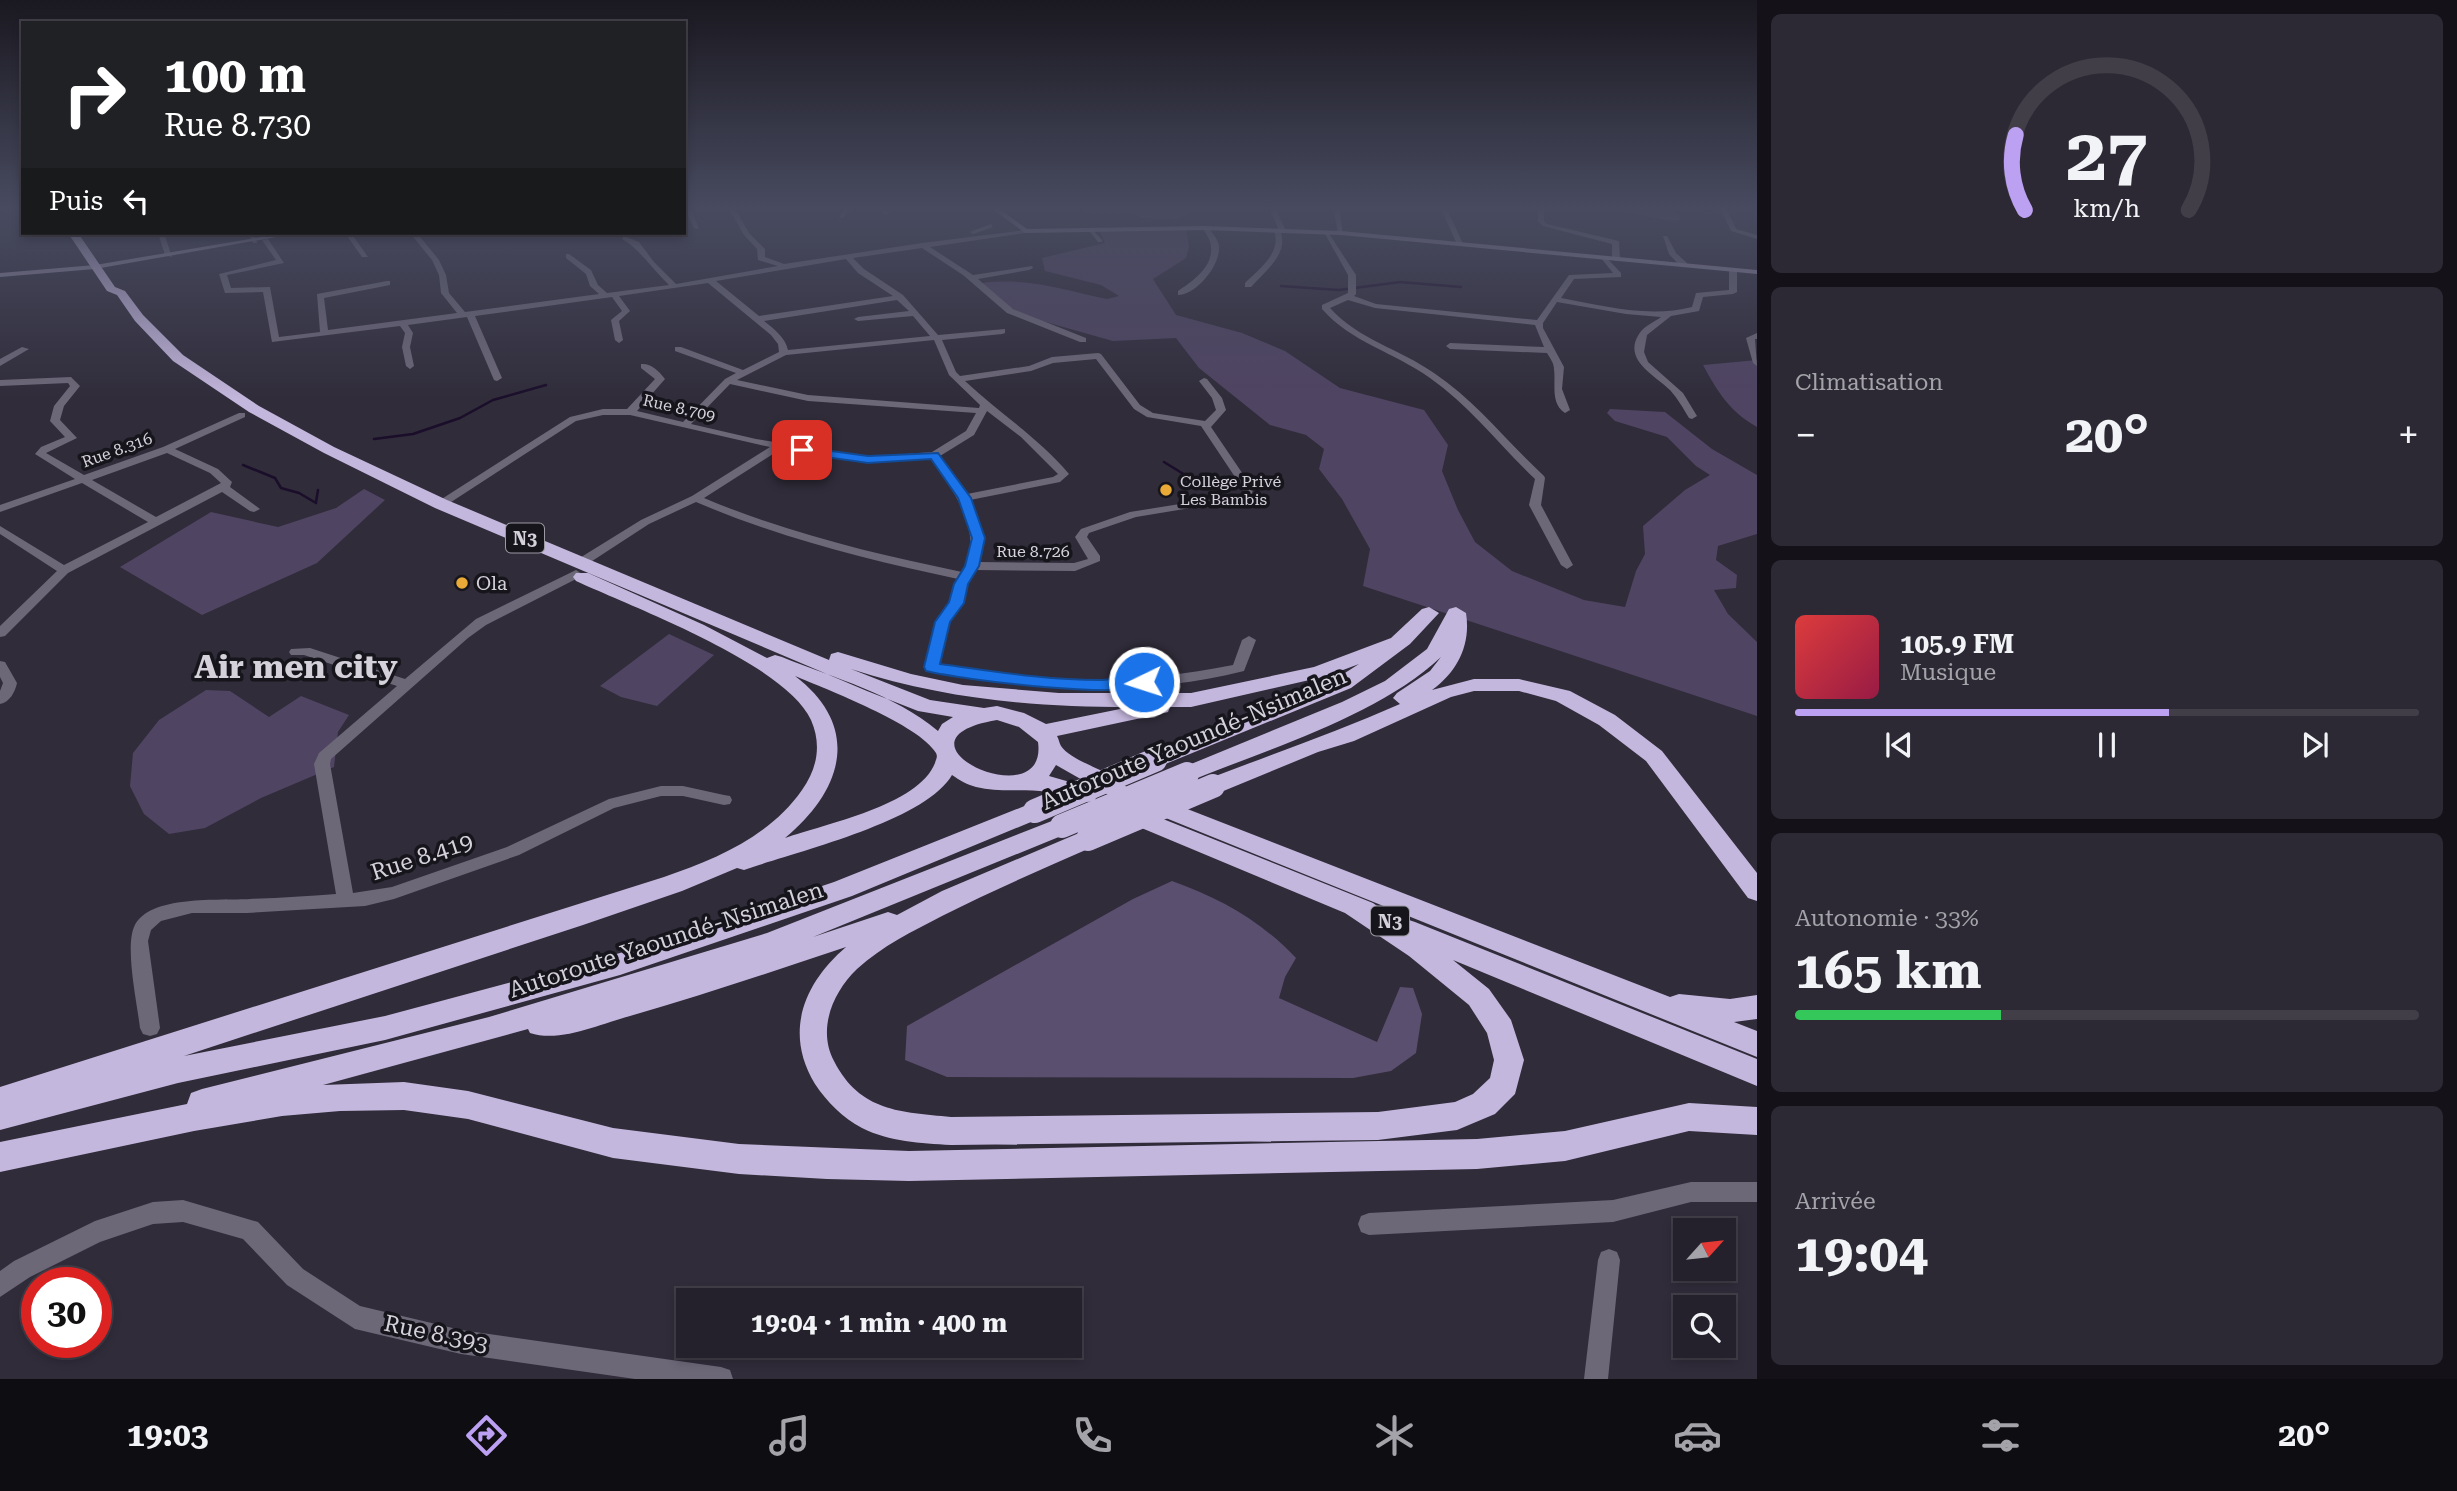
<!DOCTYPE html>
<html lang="fr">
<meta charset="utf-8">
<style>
body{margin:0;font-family:"Roboto Serif",serif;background:#2c2934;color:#f1f3f6;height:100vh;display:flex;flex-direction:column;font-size:26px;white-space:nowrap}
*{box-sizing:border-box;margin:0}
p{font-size:23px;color:#a3a3a9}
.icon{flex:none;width:38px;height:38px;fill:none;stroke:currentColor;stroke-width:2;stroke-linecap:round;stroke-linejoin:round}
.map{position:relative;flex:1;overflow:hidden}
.panel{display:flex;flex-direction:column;gap:14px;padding:14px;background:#141218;width:700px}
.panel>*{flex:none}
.hud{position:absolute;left:21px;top:21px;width:665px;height:214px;border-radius:0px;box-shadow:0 4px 10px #0003,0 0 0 2px #413e48;background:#202124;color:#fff;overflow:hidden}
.needle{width:46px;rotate:63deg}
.buttons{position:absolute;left:1673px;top:1218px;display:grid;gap:14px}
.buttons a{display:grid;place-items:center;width:63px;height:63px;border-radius:0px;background:#24212c;box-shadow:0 4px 10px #0003,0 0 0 2px #413e48;font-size:35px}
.speed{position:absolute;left:21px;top:1267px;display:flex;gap:14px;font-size:35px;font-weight:700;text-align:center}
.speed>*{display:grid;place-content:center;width:91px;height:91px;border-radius:50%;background:#24212c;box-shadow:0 4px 10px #0003,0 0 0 2px #413e48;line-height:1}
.speed .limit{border:10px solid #d22;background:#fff;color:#111}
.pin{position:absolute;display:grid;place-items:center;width:60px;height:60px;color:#fff;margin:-30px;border-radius:14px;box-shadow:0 4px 10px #0006}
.me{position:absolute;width:77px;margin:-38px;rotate:266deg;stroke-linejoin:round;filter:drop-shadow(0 0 5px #0008)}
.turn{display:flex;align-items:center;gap:24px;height:147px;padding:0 28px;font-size:32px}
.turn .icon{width:91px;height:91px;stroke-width:2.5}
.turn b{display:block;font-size:49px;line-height:60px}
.then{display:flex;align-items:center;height:66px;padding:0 28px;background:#0003;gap:14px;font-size:26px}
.big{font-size:52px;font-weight:700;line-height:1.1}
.panel .card{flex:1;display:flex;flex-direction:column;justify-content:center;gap:10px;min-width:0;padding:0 24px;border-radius:10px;background:#2c2934}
.panel .dial{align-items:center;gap:0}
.dial svg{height:182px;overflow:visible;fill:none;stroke:#413e48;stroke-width:7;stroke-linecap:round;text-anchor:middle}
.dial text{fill:#f1f3f6;stroke:none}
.song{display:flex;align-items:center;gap:21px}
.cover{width:84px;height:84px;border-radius:10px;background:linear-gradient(135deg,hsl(0 70% 55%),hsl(340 70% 35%))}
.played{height:7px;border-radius:4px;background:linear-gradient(90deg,#bca0f2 60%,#413e48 60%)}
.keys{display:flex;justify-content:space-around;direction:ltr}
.heat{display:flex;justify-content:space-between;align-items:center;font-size:38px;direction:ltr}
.charge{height:10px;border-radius:5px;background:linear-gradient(90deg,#34c759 33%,#413e48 0)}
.trip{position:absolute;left:676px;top:1288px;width:406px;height:70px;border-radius:0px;background:#24212c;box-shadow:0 4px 10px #0003,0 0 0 2px #413e48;font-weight:700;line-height:70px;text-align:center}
.menu{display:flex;height:112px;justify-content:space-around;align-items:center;background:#0e0d12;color:#a3a3a9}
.menu .icon{width:49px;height:49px}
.menu .active{color:#bca0f2}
.menu b{font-size:32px;color:#f1f3f6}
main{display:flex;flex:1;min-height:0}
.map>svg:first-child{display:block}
.green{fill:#4f4462}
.forest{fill:#5b4f70}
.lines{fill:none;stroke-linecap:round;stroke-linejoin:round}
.stream{stroke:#1a0e2a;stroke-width:2.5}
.river{fill:#1a0e2a;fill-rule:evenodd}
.street{fill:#6d6878;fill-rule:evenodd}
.secondary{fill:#9088a1;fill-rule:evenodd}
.highway{fill:#c4b7dd;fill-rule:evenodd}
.highway-bridge{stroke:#c4b7dd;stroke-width:24}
.route{fill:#1a73e8;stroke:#114b97;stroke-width:2}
.poi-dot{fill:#e9aa38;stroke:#17151c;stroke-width:2.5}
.labels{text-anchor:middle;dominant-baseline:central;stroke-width:7;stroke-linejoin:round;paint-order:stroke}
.far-street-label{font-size:16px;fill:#d4d1db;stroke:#17151c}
.far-poi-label{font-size:16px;fill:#d4d1db;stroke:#17151c;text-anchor:start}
.shield{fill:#17151c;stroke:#9b99a2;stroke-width:2}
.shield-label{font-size:18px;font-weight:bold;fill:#d4d1db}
.poi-label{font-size:19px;fill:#d4d1db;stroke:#17151c;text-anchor:start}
.near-street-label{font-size:23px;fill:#d4d1db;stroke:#17151c}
.town-label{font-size:33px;font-weight:bold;fill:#d4d1db;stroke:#17151c}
</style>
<main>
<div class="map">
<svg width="1757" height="1379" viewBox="0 0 1757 1379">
<rect width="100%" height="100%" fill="#302c3a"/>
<path class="green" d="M1082 207H1196L1178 219 1142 218 1128 211 1087 212Z
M1608 207H1659L1679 215 1680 220 1670 221Z
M1186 228 1189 247 1186 258 1153 279 1176 315 1242 333 1285 351 1340 388 1424 410 1448 445 1442 471 1458 510 1475 542 1512 571 1584 600 1625 607 1636 571 1645 554 1643 526 1685 490 1710 475 1696 466 1667 437 1615 421 1607 413 1610 409 1665 412 1712 449 1757 475V534L1718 546 1716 560 1737 575 1736 588 1714 590 1728 614 1757 642V716L1363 586 1370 549 1342 499 1319 469 1324 449 1306 435 1270 425 1199 368 1176 338 1113 341 1028 317 995 299 982 283C1027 277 1063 290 1107 299L1119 296 1101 285 1045 271 1042 258 1105 243 1099 230Z
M1757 360V427C1730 412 1717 391 1703 365Z
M364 489 385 500 317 563 202 615 120 567 211 512 278 527 336 508Z
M669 634 714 655 657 706 621 697 600 686Z
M206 690 230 691 269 717 301 696 349 715 338 732 334 767 261 798 205 828 169 834 144 814 130 786 133 753 159 720Z"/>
<path class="forest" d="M1172 881C1220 898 1261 921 1296 958L1285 977 1279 998 1377 1042 1400 987 1413 988 1422 1014 1416 1053 1391 1071 1353 1078 947 1077 905 1060 907 1026 1133 899Z"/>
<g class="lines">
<path class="stream" d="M1281 286 1339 290 1400 282 1461 287
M374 439 413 434 460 418 493 400 546 385
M1164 462 1190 478
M243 465 275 478 281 488 299 493 316 503
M1193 480 1206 488
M316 502 318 490"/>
<path class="river" d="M0 207H7L0 211Z"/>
<path class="street" d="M684 207H690L699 229 694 228Z
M728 207H734L749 233 765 249V257L784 264 922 243 1027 230 1025 233 930 247 973 275 1032 266 1033 268 1029 270 978 279 1013 309 1086 338V342H1080L1007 313 963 275 922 248 853 258 864 269 903 295 938 335 1005 329V333L1002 334 942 340 956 372 960 376 1029 366 1052 357 1098 353 1101 354 1140 405 1153 413 1205 421 1216 410 1212 398 1199 381 1204 378 1207 379 1222 398 1226 410 1211 427 1253 489 1251 498 1136 517 1089 533 1087 537 1100 556V561L1075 571 976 570 967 584 962 603 949 622 940 664C984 669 1028 679 1073 680 1127 682 1180 675 1233 665L1242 640 1249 636 1256 640 1244 671C1155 693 1071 692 981 678 963 675 945 674 927 670L925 667 937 622 950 603 958 579C868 560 780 538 696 502L649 524 586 565H578L576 562 578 559 641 520 692 496 770 447 630 415H603L576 421 445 506H437V502L570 417 603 409H627L655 379 641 368V364C651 363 659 371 665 379L637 411 683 422 725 379 736 373 675 351V347H681L743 370 779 352 778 344 771 335 708 283 619 296 630 311 619 321 623 340 619 343 615 340 611 320 622 311 612 297 475 316 502 378 497 381 494 380 467 317 408 325 413 333 410 347 414 366 410 369 406 366 402 347 405 333 400 326 272 342 263 292 225 293 219 274 276 260 262 240 268 239 284 263 227 275 231 288 270 287 279 337 320 332 317 294 387 281H390V285L324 298 328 330 457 313 441 293 439 275 432 260 410 233H417L439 260 446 275 449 293 465 312 599 294 590 286 586 274 566 258V254H569L591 270 598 285 607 293 669 285C653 270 640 249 622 239L624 236 639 242 654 262 676 284 778 266 758 260 757 249 744 235ZM846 259 858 273 893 296 759 316 716 281ZM897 300 909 311 858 317 854 319 858 321 913 316 930 336 788 350C785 337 774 329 764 321ZM934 340 949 375 980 405 979 408 808 395 737 380 786 355ZM1096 359 1134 409 1147 417 1201 426 1243 489 1242 494 1130 512 1081 529 1075 537 1088 559 1074 563 979 562 984 539 970 500 1060 482 1069 474C1039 438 999 413 965 381L1031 371 1053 363ZM730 384 808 401 976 413 966 431 932 452 868 457 756 439 691 424ZM987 411 1021 437 1058 474 1053 477 967 494 940 456 974 435ZM781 449 868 463 931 458C953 491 986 533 962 572 874 554 787 533 704 498Z
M845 207H851L843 218H839Z
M878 207H884L890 214 885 215Z
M1269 207H1275L1286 231 1281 233C1288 255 1264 272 1251 287H1245V283C1260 268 1282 253 1274 230L1278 228Z
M1333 207H1339L1343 234 1338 233Z
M1440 207H1446L1464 246 1457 244Z
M1538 207H1544V221L1547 224 1619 241 1620 259 1616 261 1612 259V244L1543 226 1538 221Z
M1695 207H1726L1736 229 1757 235V239L1731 231 1722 212Z
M991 224 993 227 973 234 970 232Z
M1203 227H1207C1212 232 1218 239 1219 246 1221 265 1196 295 1178 295V291C1193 281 1213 267 1211 247 1211 239 1204 232 1203 227Z
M1087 228H1091L1102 240V242H1098Z
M1324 232H1328L1356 275V294L1354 296 1376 304 1537 320 1569 275 1613 273 1601 258 1605 256 1621 273V277L1574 279 1561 298C1604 306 1649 318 1692 307L1696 293 1729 290V270L1733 268 1737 270V292L1733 294 1703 297 1699 311 1671 316 1647 335 1644 352 1648 362 1683 393 1697 416 1692 419 1689 418C1683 408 1678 399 1670 390 1656 376 1622 360 1639 334 1643 327 1654 322 1661 317L1626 314 1557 302 1543 323V328L1564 367 1562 389 1570 410 1565 413C1550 403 1556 384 1554 369 1554 363 1550 358 1547 353L1450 349 1446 346 1450 343 1544 347 1535 325 1375 308 1348 300 1330 308C1359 340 1400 349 1434 373 1476 401 1507 442 1544 476L1545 478 1541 505 1573 565 1567 569 1561 565 1529 505 1535 479C1499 445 1470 406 1430 378 1394 352 1352 343 1322 309V305L1348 293V275Z
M158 233H164L172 257 165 255Z
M248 233H254L257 243H253Z
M345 233H351L368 257H362Z
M1663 236H1667L1676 253 1687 263V267H1681L1669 254Z
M1757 333V339H1755L1757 366 1753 363 1746 338Z
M22 347 29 349 0 366V359Z
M71 377 80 386 64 406 60 420 77 438 46 453 84 475 163 447 239 413H245V417L175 449 218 469 232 482 230 487 260 509 254 512 250 511 222 492 68 573 5 636 0 637V626L57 571 0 534V526L64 565 148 522 82 483 0 512V505L75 479 35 454 41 447 65 437 50 421 54 406 70 386 68 383 0 386V380ZM167 453 210 473 221 483 156 517 92 480Z
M576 570 582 574 580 577 486 625 468 638 331 759 330 764 353 893 392 887 507 847 609 799 661 786H683L724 795 730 796 732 800 730 804 724 805 683 796H661L614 808 519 855 394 899 365 906 247 913H192L161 921 151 930 148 941 160 1028 157 1034 150 1036 143 1034 140 1028C137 1003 125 948 134 927 148 894 221 901 250 899 279 898 308 896 336 894L314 764 319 753 397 686 304 655H291L289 652 291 649 310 648 405 679 476 619Z
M0 661 5 662 17 683C15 692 10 702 0 704V691L3 683 0 677Z
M1691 1182H1757V1202H1691L1613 1222 1369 1235 1361 1232 1358 1224 1361 1216 1369 1213 1613 1200Z
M183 1200 258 1222 303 1269 360 1306 461 1330 721 1367 730 1370 733 1379H635L461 1354 355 1329 287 1285 243 1239 183 1222 153 1224 100 1242 30 1277 0 1297V1271L14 1261 95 1221 153 1202Z
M1609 1249 1617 1252 1620 1260 1608 1379H1584L1598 1260 1601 1252Z"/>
<path class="secondary" d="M990 207H997L1027 229 1205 226 1341 231 1757 270V274L1341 235 1205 230 1025 233Z
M285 233H299L95 269 0 277V273L95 265Z"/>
<path class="highway" d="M68 233H78L115 287 125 291 143 315 183 355 259 406 334 447 447 500 829 660 831 654 838 652 911 674 963 685 1059 693H1191L1314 667 1391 638 1422 609 1429 607 1439 613 1410 644 1351 688 1163 765 1155 768 1147 765 1144 760 1147 755 1337 678 1359 664 1327 676 1191 707H1170L1168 712 1160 714 1057 736C1059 739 1059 743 1061 746 1072 763 1117 772 1127 788L1123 794 1115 796 1107 794 1056 765 1049 776 1094 789 1098 795 1094 801C1078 805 1063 794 1047 792 1023 788 1000 793 976 787 968 785 959 780 952 775 926 820 803 850 753 867L744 870 737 868 682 891 583 925 184 1056 385 1016 620 953 834 882 1027 805 1035 803 1043 805 1047 811 1043 817 852 896 620 975 385 1040 178 1083 0 1130V1087L664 877C716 859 769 837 802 790 817 769 822 745 811 720 786 664 632 607 576 581L573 577 576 573H588L704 625 767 658 775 655 782 657C834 678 894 694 938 731L942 724 953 717 918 711 867 691 435 508 324 453 249 412 173 361 135 321 117 295 107 291ZM851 669C944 699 1032 707 1130 707L1046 724 1024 713 997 706 984 708 930 700ZM795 676C826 689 920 725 936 753 938 757 936 759 935 763 919 805 825 824 785 838 843 790 862 727 795 676ZM997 720 1019 727 1038 742C1049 820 877 740 997 720Z
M1456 607 1466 613C1471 644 1458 671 1432 690L1474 679H1519L1570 691 1615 715 1662 751 1757 873V901L1748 898 1646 761 1599 725 1556 701 1519 691H1474L1451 697 1354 741 1318 752 1221 792 1213 794 1205 792 1201 786 1205 780C1270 755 1336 732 1400 704L1393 698 1397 693 1430 671 1441 657C1379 715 1274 747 1195 779L1187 782 1179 779 1176 774 1179 769 1342 702 1385 681 1427 649 1449 609Z
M1154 796 1670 997 1679 994 1730 999 1757 995V1019L1734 1022 1757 1031V1057L1146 810 1142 804 1146 798Z
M1128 805 1373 903 1398 921 1406 919 1415 922 1757 1059V1086L1453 960 1489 989 1511 1020 1524 1060 1515 1094 1495 1114 1457 1130 1378 1140 951 1145C920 1143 890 1142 862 1128 843 1118 827 1102 815 1084 784 1033 803 984 846 947 774 971 703 995 630 1016 600 1024 560 1043 530 1033L528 1029 323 1085 404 1082 468 1091 613 1128 739 1144 909 1151 1477 1139 1565 1131 1689 1103 1757 1107V1135L1689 1131 1565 1161 1477 1169 909 1181 827 1179 739 1174 613 1158 468 1119 404 1110 340 1111 282 1116 194 1131 0 1172V1142L187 1104 191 1093 202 1089 489 1017 767 933 1062 817 1071 820 1074 826 1071 832 813 937 888 912 897 915 942 891 1079 833 1088 830 1097 833 1100 839 1097 845C1045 868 993 890 942 916 913 931 882 946 857 969 833 992 817 1029 834 1061 860 1112 901 1112 951 1117L1378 1112 1455 1102 1473 1094 1490 1078 1494 1060 1487 1033 1469 1005 1409 956 1345 913 1120 819 1116 813 1120 807Z"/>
<path class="highway-bridge" d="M1035 811 1155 760
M1062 826 1187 774
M1088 839 1213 786"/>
</g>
<linearGradient id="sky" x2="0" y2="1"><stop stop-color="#1a1820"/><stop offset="0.52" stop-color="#484b60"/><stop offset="1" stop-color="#484b60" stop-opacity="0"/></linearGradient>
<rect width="1757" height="400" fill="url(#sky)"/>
<path class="route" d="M802 447 868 456 938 453 971 498 985 538 979 566 968 584 964 603 950 622 940 664C993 671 1046 680 1099 680 1114 680 1142 671 1152 682 1133 702 958 679 926 671L924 667 935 622 949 602 954 584 965 566 972 538 958 498 931 459 868 463 797 453V448Z"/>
<g class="poi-dot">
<circle cx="1166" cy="490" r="7"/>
<circle cx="462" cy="583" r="7"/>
</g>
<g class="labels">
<g class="far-street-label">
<text transform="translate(679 408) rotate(13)">Rue 8.709</text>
<text transform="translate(117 450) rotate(-20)">Rue 8.316</text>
<text x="1033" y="551">Rue 8.726</text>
</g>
<g class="far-poi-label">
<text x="1180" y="481">Collège Privé<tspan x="1180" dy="18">Les Bambis</tspan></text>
</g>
<g class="shield">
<rect x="506" y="523.5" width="38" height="29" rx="5"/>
<rect x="1371" y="906.5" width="38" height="29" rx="5"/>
</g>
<g class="shield-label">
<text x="525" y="538">N3</text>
<text x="1390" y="921">N3</text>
</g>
<g class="poi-label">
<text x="476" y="583">Ola</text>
</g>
<g class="near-street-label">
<text transform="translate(1194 739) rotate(-23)">Autoroute Yaoundé-Nsimalen</text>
<text transform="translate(422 857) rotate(-18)">Rue 8.419</text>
<text transform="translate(666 940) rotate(-18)">Autoroute Yaoundé-Nsimalen</text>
<text transform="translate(436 1334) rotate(12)">Rue 8.393</text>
</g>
<g class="town-label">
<text x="296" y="666">Air men city</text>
</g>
</g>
</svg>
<div class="buttons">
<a><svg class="needle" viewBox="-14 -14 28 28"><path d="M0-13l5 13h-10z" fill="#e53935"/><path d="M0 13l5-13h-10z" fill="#a3a3a9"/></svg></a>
<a><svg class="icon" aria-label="search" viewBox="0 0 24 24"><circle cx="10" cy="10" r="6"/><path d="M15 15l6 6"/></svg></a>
</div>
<div class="speed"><div class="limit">30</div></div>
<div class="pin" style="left:802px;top:450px;background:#d93025"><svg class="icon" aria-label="arrive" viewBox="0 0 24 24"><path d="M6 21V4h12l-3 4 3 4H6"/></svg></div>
<svg class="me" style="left:1144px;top:682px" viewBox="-20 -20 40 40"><circle r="17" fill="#1a73e8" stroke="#fff" stroke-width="3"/><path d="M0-11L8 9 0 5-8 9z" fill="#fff"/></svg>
<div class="trip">19:04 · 1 min · 400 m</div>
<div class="hud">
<div class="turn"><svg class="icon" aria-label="right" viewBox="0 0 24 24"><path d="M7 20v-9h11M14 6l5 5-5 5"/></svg><div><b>100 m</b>Rue 8.730</div></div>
<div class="then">Puis<svg class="icon" aria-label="left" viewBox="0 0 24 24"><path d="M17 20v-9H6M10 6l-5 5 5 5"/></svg></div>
</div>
</div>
<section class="panel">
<div class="card dial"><svg viewBox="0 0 100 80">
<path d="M14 69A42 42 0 1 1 86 69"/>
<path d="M14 69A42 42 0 0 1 10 36" stroke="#bca0f2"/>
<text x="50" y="56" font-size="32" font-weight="700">27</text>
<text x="50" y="72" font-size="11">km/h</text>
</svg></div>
<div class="card"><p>Climatisation</p>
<div class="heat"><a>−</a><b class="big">20°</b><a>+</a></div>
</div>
<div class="card">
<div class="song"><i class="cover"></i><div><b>105.9 FM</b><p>Musique</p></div></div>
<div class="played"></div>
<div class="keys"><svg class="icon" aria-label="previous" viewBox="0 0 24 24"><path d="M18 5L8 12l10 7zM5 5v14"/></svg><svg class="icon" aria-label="pause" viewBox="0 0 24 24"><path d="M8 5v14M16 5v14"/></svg><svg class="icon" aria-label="next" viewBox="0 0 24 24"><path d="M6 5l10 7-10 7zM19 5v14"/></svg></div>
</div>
<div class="card"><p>Autonomie · 33%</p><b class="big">165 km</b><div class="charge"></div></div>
<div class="card"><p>Arrivée</p><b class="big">19:04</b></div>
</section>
</main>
<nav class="menu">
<b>19:03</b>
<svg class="icon active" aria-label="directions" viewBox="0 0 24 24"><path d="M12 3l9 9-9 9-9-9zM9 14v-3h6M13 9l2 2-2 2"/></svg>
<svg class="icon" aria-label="music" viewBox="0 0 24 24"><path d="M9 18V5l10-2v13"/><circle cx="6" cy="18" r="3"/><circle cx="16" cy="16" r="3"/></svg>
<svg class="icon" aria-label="phone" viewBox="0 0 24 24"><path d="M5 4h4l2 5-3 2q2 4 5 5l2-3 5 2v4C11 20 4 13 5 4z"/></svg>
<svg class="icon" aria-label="climate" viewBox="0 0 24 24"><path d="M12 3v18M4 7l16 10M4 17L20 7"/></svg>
<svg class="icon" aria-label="car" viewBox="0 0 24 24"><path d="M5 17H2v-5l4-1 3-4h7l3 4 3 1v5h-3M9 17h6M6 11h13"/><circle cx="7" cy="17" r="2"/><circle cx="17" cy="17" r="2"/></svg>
<svg class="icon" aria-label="filters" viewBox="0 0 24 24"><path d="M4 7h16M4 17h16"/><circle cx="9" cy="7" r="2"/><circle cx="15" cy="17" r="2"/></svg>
<b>20°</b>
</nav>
